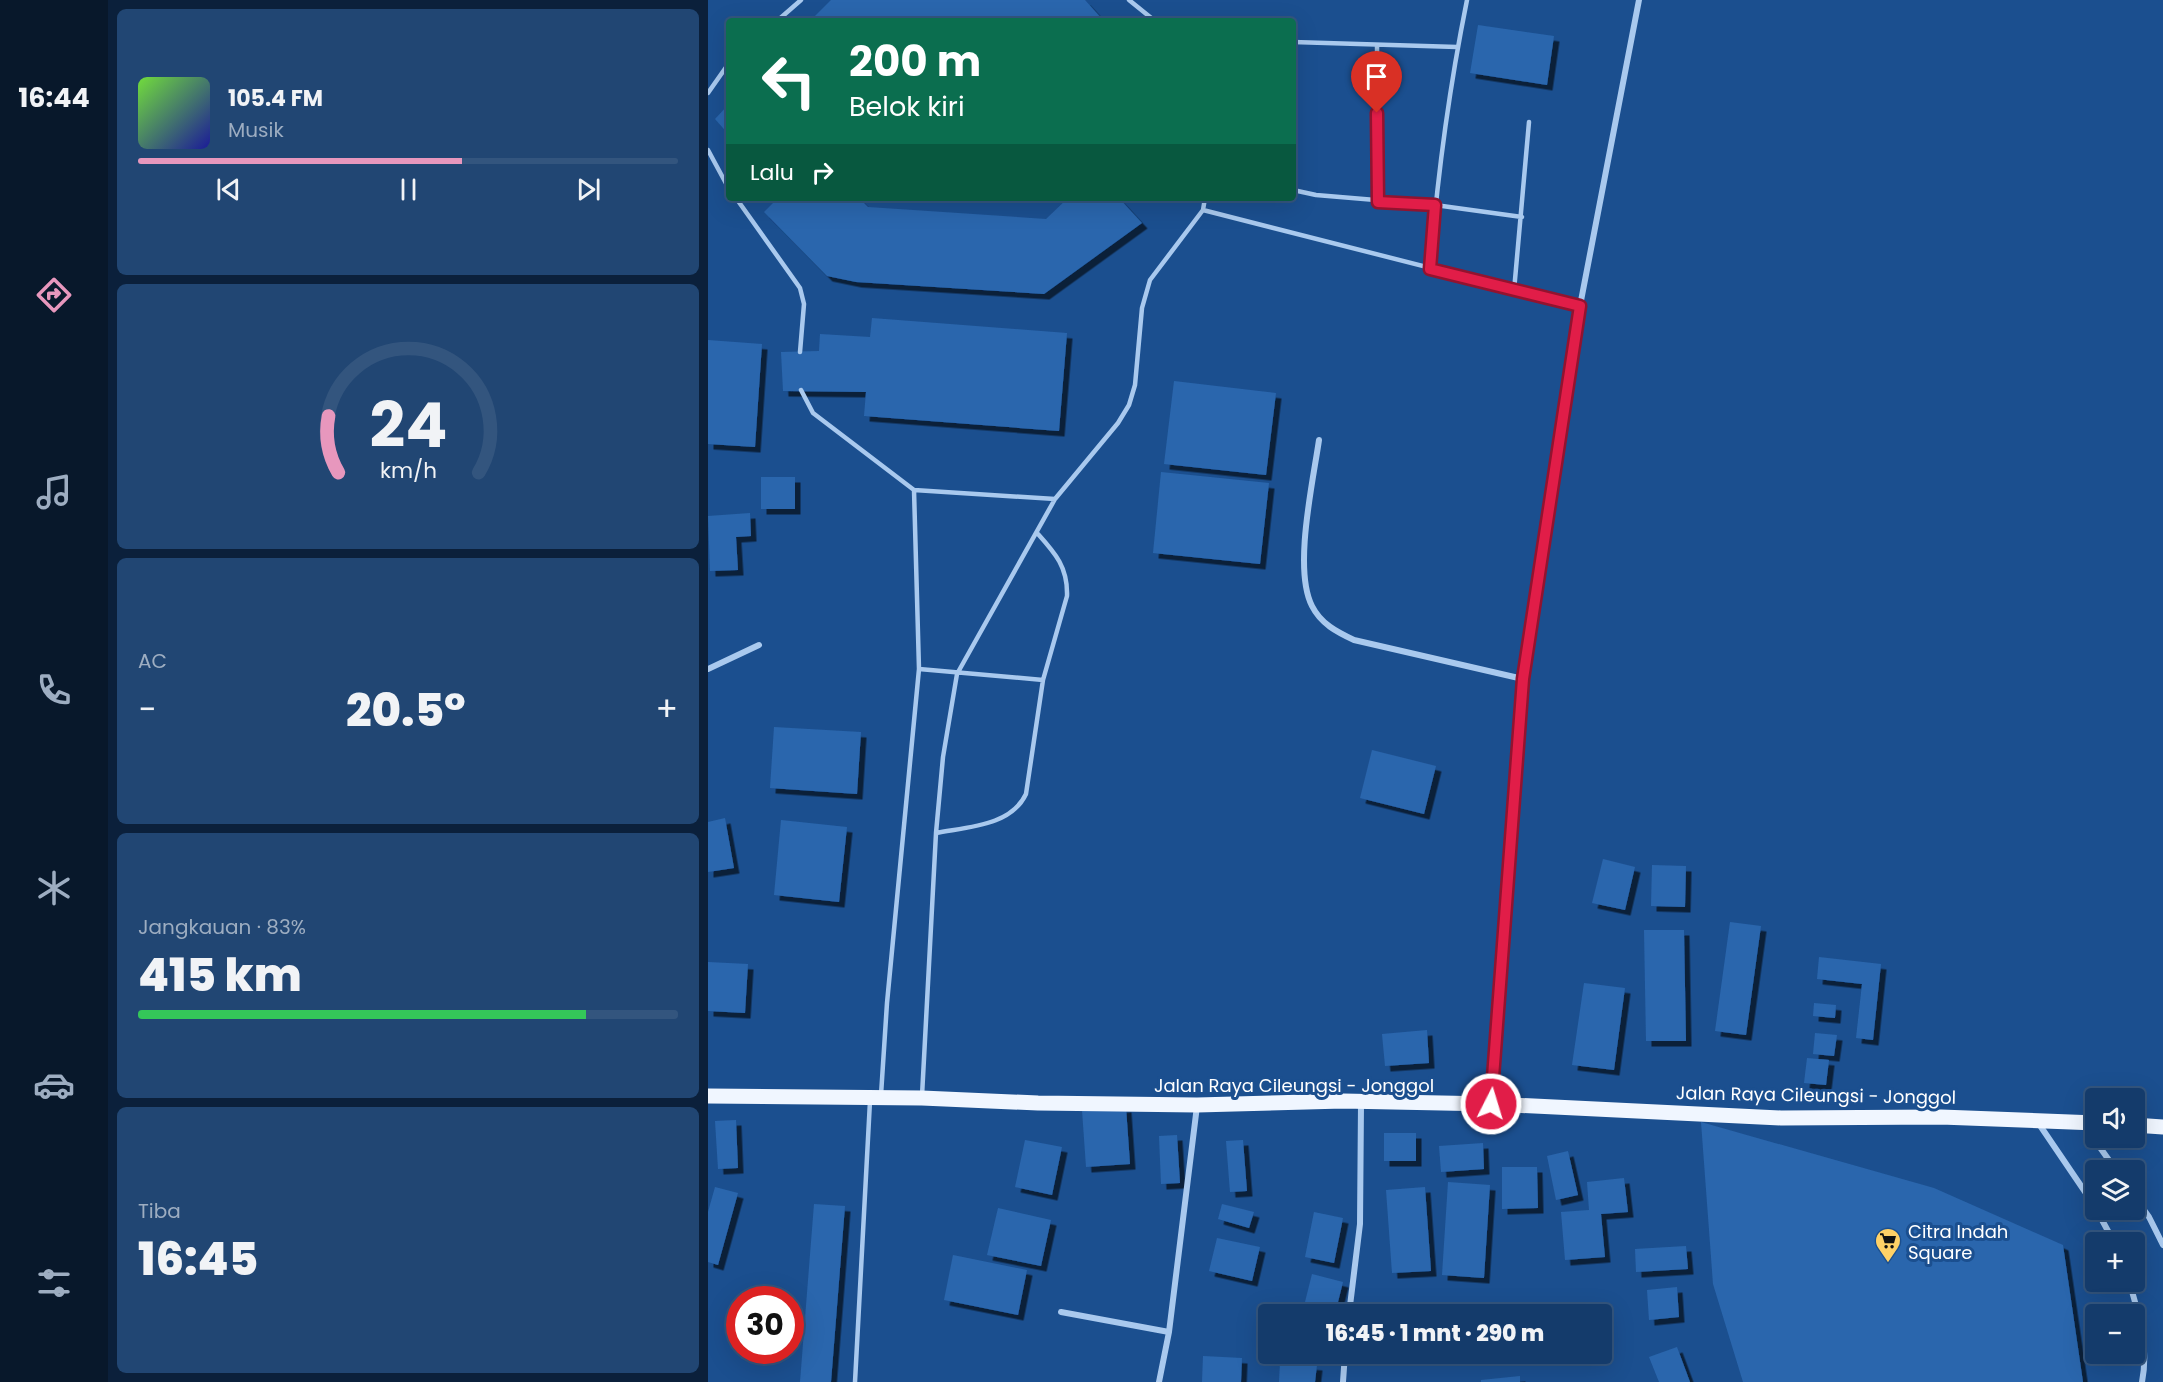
<!DOCTYPE html>
<html lang="id">
<meta charset="utf-8">
<style>
body{margin:0;font-family:Poppins,sans-serif;background:#214673;color:#f1f3f6;height:100vh;display:flex;flex-direction:column;font-size:22px;white-space:nowrap}
*{box-sizing:border-box;margin:0}
p{font-size:20px;color:#9dadc1}
.icon{flex:none;width:33px;height:33px;fill:none;stroke:currentColor;stroke-width:2;stroke-linecap:round;stroke-linejoin:round}
.map{position:relative;flex:1;overflow:hidden}
.drawer{display:flex;flex-direction:column;gap:9px;padding:9px;background:#0b203b;width:600px}
.drawer>*{flex:none}
.guide{position:absolute;left:18px;top:18px;width:570px;height:183px;border-radius:6px;box-shadow:0 6px 24px #0002,0 0 0 2px #33557e;background:#0b6e4f;color:#fff;overflow:hidden}
.controls{position:absolute;left:1377px;top:1088px;display:grid;gap:12px}
.controls a{display:grid;place-items:center;width:60px;height:60px;border-radius:6px;background:#143b6b;box-shadow:0 6px 24px #0002,0 0 0 2px #33557e;font-size:30px}
.speed{position:absolute;left:18px;top:1286px;display:flex;gap:12px;font-size:30px;font-weight:700;text-align:center}
.speed>*{display:grid;place-content:center;width:78px;height:78px;border-radius:50%;background:#143b6b;box-shadow:0 6px 24px #0002,0 0 0 2px #33557e;line-height:1}
.speed .limit{border:9px solid #d22;background:#fff;color:#111}
.pin{position:absolute;display:grid;place-items:center;width:51px;height:51px;color:#fff;margin:-62px -26px;border-radius:50% 50% 50% 0;rotate:-45deg;box-shadow:0 0 6px #0007}
.pin .icon{rotate:45deg}
.me{position:absolute;width:66px;margin:-33px;rotate:5deg;stroke-linejoin:round;filter:drop-shadow(0 0 4px #0008)}
.turn{display:flex;align-items:center;gap:21px;height:126px;padding:0 24px;font-size:27px}
.turn .icon{width:78px;height:78px;stroke-width:2.5}
.turn b{display:block;font-size:42px;line-height:51px}
.then{display:flex;align-items:center;height:57px;padding:0 24px;background:#0003;gap:12px;font-size:22px}
.big{font-size:45px;font-weight:800;line-height:1.1}
.drawer .card{flex:1;display:flex;flex-direction:column;justify-content:center;gap:9px;min-width:0;padding:0 21px;border-radius:9px;background:#214673}
.drawer .dial{align-items:center;gap:0}
.dial svg{height:156px;overflow:visible;fill:none;stroke:#33557e;stroke-width:7;stroke-linecap:round;text-anchor:middle}
.dial text{fill:#f1f3f6;stroke:none}
.song{display:flex;align-items:center;gap:18px}
.cover{width:72px;height:72px;border-radius:9px;background:linear-gradient(135deg,hsl(100 70% 55%),hsl(240 70% 35%))}
.played{height:6px;border-radius:3px;background:linear-gradient(90deg,#e797bd 60%,#33557e 60%)}
.keys{display:flex;justify-content:space-around;direction:ltr}
.heat{display:flex;justify-content:space-between;align-items:center;font-size:33px;direction:ltr}
.charge{height:9px;border-radius:4px;background:linear-gradient(90deg,#34c759 83%,#33557e 0)}
.trip{position:absolute;left:550px;top:1304px;width:354px;height:60px;border-radius:6px;background:#143b6b;box-shadow:0 6px 24px #0002,0 0 0 2px #33557e;font-weight:800;line-height:60px;text-align:center}
main{display:flex;flex:1;min-height:0}
.tab-bar{display:flex;flex-direction:column;width:108px;justify-content:space-around;align-items:center;background:#08182b;color:#9dadc1}
.tab-bar .icon{width:42px;height:42px}
.tab-bar .current{color:#e797bd}
.tab-bar b{font-size:27px;color:#f1f3f6}
.map>svg:first-child{display:block}
.building{fill:#2a66ad;filter:url(#shadow)}
.lines{fill:none;stroke-linecap:round;stroke-linejoin:round}
.service{stroke:#a9c9ee;stroke-width:4.5}
.minor{stroke:#a9c9ee;stroke-width:6}
.primary{stroke:#f0f6ff;stroke-width:15}
.route-casing{stroke:#92132f;stroke-width:15}
.route{stroke:#e11d48;stroke-width:10}
.labels{text-anchor:middle;dominant-baseline:central;stroke-width:6;stroke-linejoin:round;paint-order:stroke}
.street-label{font-size:18px;fill:#fff;stroke:#1b4f8f}
.poi-label{font-size:18px;fill:#fff;stroke:#1b4f8f;text-anchor:start}
</style>
<main>
<nav class="tab-bar">
<b>16:44</b>
<svg class="icon current" aria-label="directions" viewBox="0 0 24 24"><path d="M12 3l9 9-9 9-9-9zM9 14v-3h6M13 9l2 2-2 2"/></svg>
<svg class="icon" aria-label="music" viewBox="0 0 24 24"><path d="M9 18V5l10-2v13"/><circle cx="6" cy="18" r="3"/><circle cx="16" cy="16" r="3"/></svg>
<svg class="icon" aria-label="phone" viewBox="0 0 24 24"><path d="M5 4h4l2 5-3 2q2 4 5 5l2-3 5 2v4C11 20 4 13 5 4z"/></svg>
<svg class="icon" aria-label="climate" viewBox="0 0 24 24"><path d="M12 3v18M4 7l16 10M4 17L20 7"/></svg>
<svg class="icon" aria-label="car" viewBox="0 0 24 24"><path d="M5 17H2v-5l4-1 3-4h7l3 4 3 1v5h-3M9 17h6M6 11h13"/><circle cx="7" cy="17" r="2"/><circle cx="17" cy="17" r="2"/></svg>
<svg class="icon" aria-label="filters" viewBox="0 0 24 24"><path d="M4 7h16M4 17h16"/><circle cx="9" cy="7" r="2"/><circle cx="15" cy="17" r="2"/></svg>
</nav>
<section class="drawer">
<div class="card">
<div class="song"><i class="cover"></i><div><b>105.4 FM</b><p>Musik</p></div></div>
<div class="played"></div>
<div class="keys"><svg class="icon" aria-label="previous" viewBox="0 0 24 24"><path d="M18 5L8 12l10 7zM5 5v14"/></svg><svg class="icon" aria-label="pause" viewBox="0 0 24 24"><path d="M8 5v14M16 5v14"/></svg><svg class="icon" aria-label="next" viewBox="0 0 24 24"><path d="M6 5l10 7-10 7zM19 5v14"/></svg></div>
</div>
<div class="card dial"><svg viewBox="0 0 100 80">
<path d="M14 69A42 42 0 1 1 86 69"/>
<path d="M14 69A42 42 0 0 1 9 40" stroke="#e797bd"/>
<text x="50" y="56" font-size="32" font-weight="700">24</text>
<text x="50" y="72" font-size="11">km/h</text>
</svg></div>
<div class="card"><p>AC</p>
<div class="heat"><a>−</a><b class="big">20.5°</b><a>+</a></div>
</div>
<div class="card"><p>Jangkauan · 83%</p><b class="big">415 km</b><div class="charge"></div></div>
<div class="card"><p>Tiba</p><b class="big">16:45</b></div>
</section>
<div class="map">
<svg width="1455" height="1382" viewBox="0 0 1455 1382">
<defs>
<filter id="shadow"><feDropShadow dx="5.5" dy="5.5" stdDeviation="0" flood-color="#0009"/></filter>
</defs>
<rect width="100%" height="100%" fill="#1b4f8f"/>
<path class="building" d="M123 0H377L396 21H102Z
M770 25 846 36 839 85 762 73Z
M21 104V135L7 119Z
M70 198H151L160 207 338 219 360 198H411L434 223 336 294 148 282 119 276 56 212Z
M164 318 359 333 351 431 156 416 158 392 75 391 73 352 111 351 112 334 162 337Z
M0 340 54 344 47 447 0 444Z
M466 381 568 393 558 475 456 464Z
M453 472 561 483 552 564 445 553Z
M53 477H87V509H53Z
M42 513 43 536 28 537 30 570 2 571 0 516Z
M66 727 153 732 149 794 62 788Z
M664 750 728 766 716 814 652 798Z
M17 818 26 868 0 872V822Z
M73 820 139 827 131 902 66 895Z
M895 859 927 867 917 910 884 903Z
M944 865 978 866 977 907 943 906Z
M1022 922 1053 926 1038 1035 1007 1031Z
M936 930H976L978 1041H938Z
M1111 957 1173 964 1165 1040 1148 1038 1154 984 1109 979Z
M0 962 40 964 37 1013 0 1011Z
M876 983 917 988 906 1070 864 1065Z
M1106 1003 1128 1005 1127 1018 1105 1016Z
M719 1030 721 1063 677 1066 674 1034Z
M1107 1033 1129 1035 1126 1056 1105 1054Z
M1099 1058 1121 1060 1118 1085 1096 1083Z
M418 1107 422 1164 378 1167 374 1110Z
M28 1120 30 1168 10 1169 7 1121Z
M993 1122 1226 1188 1355 1245 1375 1382H1035L1005 1284Z
M676 1133H708V1161H676Z
M469 1135 472 1183 453 1184 451 1136Z
M317 1140 354 1147 344 1195 307 1187Z
M535 1140 539 1191 522 1192 518 1141Z
M775 1143 776 1169 733 1172 731 1146Z
M860 1151 870 1195 848 1200 839 1156Z
M794 1167H829L830 1208 794 1209Z
M916 1178 920 1212 893 1214 897 1257 857 1260 853 1212 881 1210 879 1182Z
M740 1182 782 1185 776 1278 734 1275Z
M7 1187 30 1193 10 1265 0 1262V1212Z
M717 1187 723 1271 684 1273 678 1190Z
M106 1204 137 1206 123 1382H92Z
M514 1204 546 1212 541 1228 510 1219Z
M290 1208 343 1220 333 1266 279 1255Z
M606 1212 635 1218 626 1263 597 1257Z
M509 1238 552 1247 544 1281 501 1271Z
M978 1246 980 1269 928 1272 927 1249Z
M245 1255 319 1270 310 1315 236 1300Z
M604 1274 635 1282 627 1314H594Z
M969 1287 971 1317 941 1320 939 1290Z
M691 1303 723 1311 722 1314H689Z
M969 1347 982 1382H951L941 1357Z
M495 1356 534 1358 533 1382H494Z
M572 1362 609 1365 607 1382H571Z
M812 1376V1382H773V1380Z"/>
<g class="lines">
<path class="service" d="M421 0 447 21
M69 21 93 0
M585 42 749 47
M669 45 670 202
M0 93 21 63
M0 150 21 189
M585 190 608 195 727 205 814 217
M28 198 92 288 96 304 92 352
M495 210 872 306
M722 269C729 179 741 89 759 0
M806 291 821 122
M93 390 105 413 206 490
M211 669 335 680
M228 833C259 827 303 826 318 794L335 680 359 596C360 567 347 553 329 533
M173 1095 179 1003 211 669 206 490 347 499
M214 1096 228 833 235 757 249 674 347 499 410 423 421 405 427 385 434 308 442 280 495 210 497 198
M147 1382 162 1101"/>
<path class="minor" d="M611 440C605 482 585 569 604 606 613 624 629 632 646 640L815 679
M0 669 51 645
M783 1103 815 679 872 306 931 0
M1331 1124 1388 1208
M1376 1125 1408 1170
M1426 1196 1441 1217 1455 1245
M1388 1209 1406 1242
M1421 1281C1431 1315 1441 1347 1434 1382
M353 1312 461 1332
M641 1314 652 1224 653 1104
M451 1382 461 1332 489 1106
M635 1382 637 1353"/>
<path class="primary" d="M0 1096 214 1098 330 1103 489 1105 635 1101 783 1104 1073 1118 1233 1117 1388 1123
M1426 1125 1455 1127"/>
</g>
<g class="lines">
<defs>
<path id="route" d="M669 113 670 202 727 205 722 269 872 306 815 679 783 1104"/>
</defs>
<use href="#route" class="route-casing"/>
<use href="#route" class="route"/>
</g>
<defs>
<symbol id="supermarket-pin" viewBox="-11 -11 22 30"><path d="M0 17L-7.5 6A9.5 9.5 0 1 1 7.5 6Z" fill="#ffd166" stroke="#1b4f8f"/><path d="M-6-5.5h2.5l.6 2H6L4.5 2H-2.5L-4.4-4H-6ZM-1.5 3.2a1.3 1.3 0 1 0 .1 0ZM3 3.2a1.3 1.3 0 1 0 .1 0Z" fill="#111"/></symbol>
</defs>
<g fill-rule="evenodd">
<use href="#supermarket-pin" x="1165" y="1226" width="30" height="40"/>
</g>
<g class="labels">
<g class="street-label">
<text x="586" y="1085">Jalan Raya Cileungsi - Jonggol</text>
<text transform="translate(1108 1095) rotate(1)">Jalan Raya Cileungsi - Jonggol</text>
</g>
<g class="poi-label">
<text x="1200" y="1231">Citra Indah<tspan x="1200" dy="21">Square</tspan></text>
</g>
</g>
</svg>
<div class="controls">
<a><svg class="icon" aria-label="sound" viewBox="0 0 24 24"><path d="M4 9h4l5-4v14l-5-4H4zM17 9q2 3 0 6"/></svg></a>
<a><svg class="icon" aria-label="layers" viewBox="0 0 24 24"><path d="M12 4l9 5-9 5-9-5zM3 14l9 5 9-5"/></svg></a>
<a>+</a>
<a>−</a>
</div>
<div class="speed"><div class="limit">30</div></div>
<div class="pin" style="left:669px;top:113px;background:#d93025"><svg class="icon" aria-label="arrive" viewBox="0 0 24 24"><path d="M6 21V4h12l-3 4 3 4H6"/></svg></div>
<svg class="me" style="left:783px;top:1104px" viewBox="-20 -20 40 40"><circle r="17" fill="#e11d48" stroke="#fff" stroke-width="3"/><path d="M0-11L8 9 0 5-8 9z" fill="#fff"/></svg>
<div class="trip">16:45 · 1 mnt · 290 m</div>
<div class="guide">
<div class="turn"><svg class="icon" aria-label="left" viewBox="0 0 24 24"><path d="M17 20v-9H6M10 6l-5 5 5 5"/></svg><div><b>200 m</b>Belok kiri</div></div>
<div class="then">Lalu<svg class="icon" aria-label="right" viewBox="0 0 24 24"><path d="M7 20v-9h11M14 6l5 5-5 5"/></svg></div>
</div>
</div>
</main>
